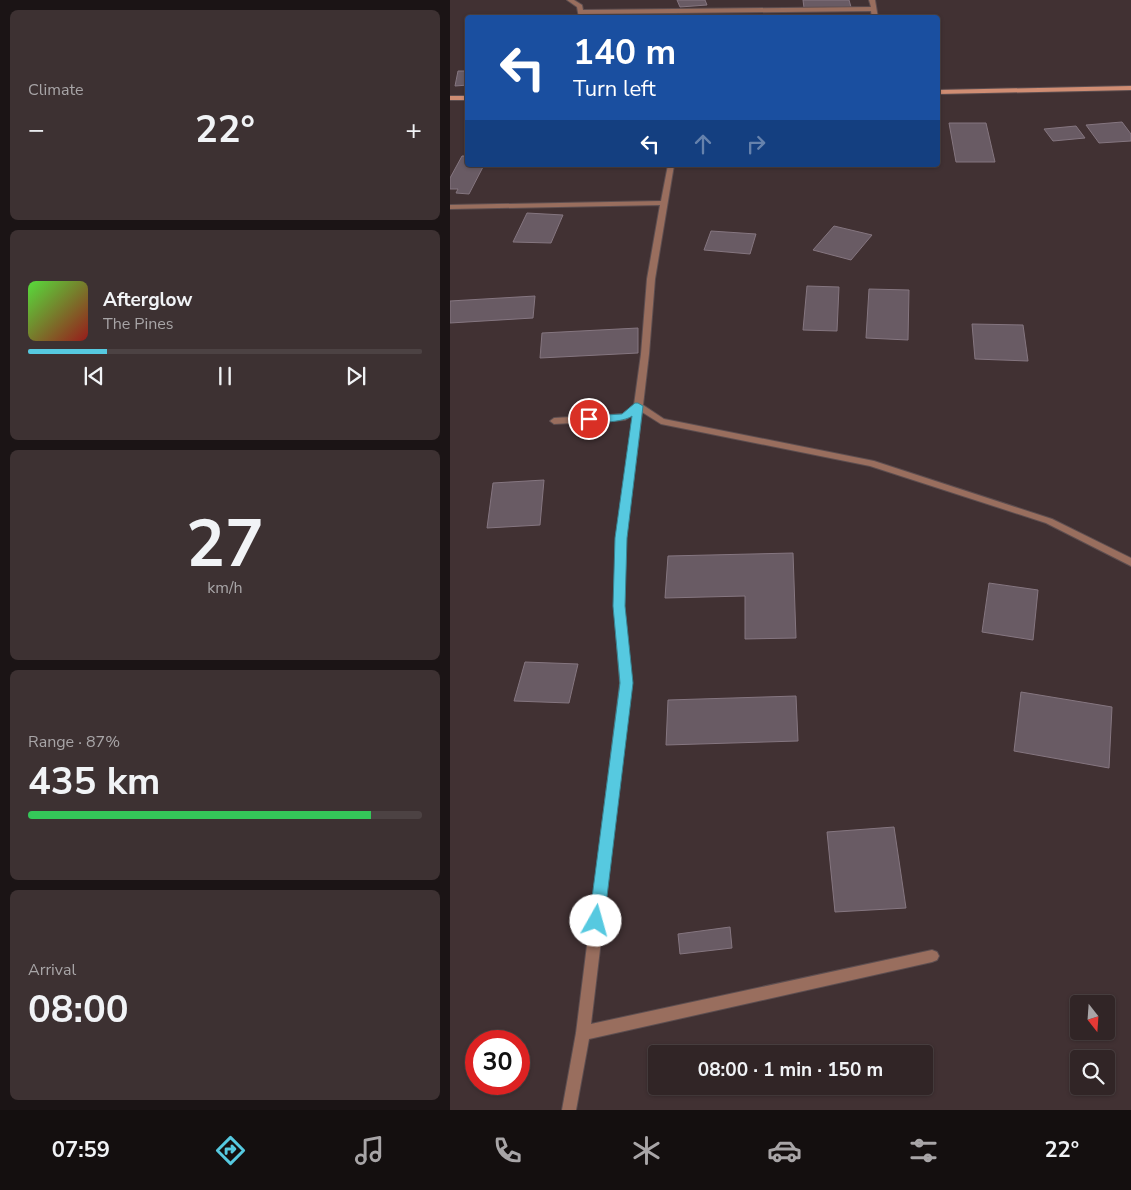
<!DOCTYPE html>
<meta charset="utf-8">
<style>
body{margin:0;font-family:"Nunito Sans",sans-serif;background:#3d3132;color:#f1f3f6;height:100vh;display:flex;flex-direction:column;font-size:19px;white-space:nowrap}
*{box-sizing:border-box;margin:0}
p{font-size:16px;color:#a8a5a7}
.icon{flex:none;width:28px;height:28px;fill:none;stroke:currentColor;stroke-width:2;stroke-linecap:round;stroke-linejoin:round}
.map{position:relative;flex:1;overflow:hidden}
.panel{display:flex;flex-direction:column;gap:10px;padding:10px;background:#1b1415;width:450px}
.panel>*{flex:none}
.hud{position:absolute;left:15px;top:15px;width:475px;height:152px;border-radius:5px;box-shadow:0 1px 4px #0004,0 0 0 1px #4c4243;background:#1a4fa0;color:#fff;overflow:hidden}
.needle{width:32px;rotate:163deg}
.fabs{position:absolute;left:620px;top:995px;display:grid;gap:10px}
.fabs a{display:grid;place-items:center;width:45px;height:45px;border-radius:5px;background:#312526;box-shadow:0 1px 4px #0004,0 0 0 1px #4c4243;font-size:25px}
.speed{position:absolute;left:15px;top:1030px;display:flex;gap:10px;font-size:25px;font-weight:700;text-align:center}
.speed>*{display:grid;place-content:center;width:65px;height:65px;border-radius:50%;background:#312526;box-shadow:0 1px 4px #0004,0 0 0 1px #4c4243;line-height:1}
.speed .limit{border:8px solid #d22;background:#fff;color:#111}
.pin{position:absolute;display:grid;place-items:center;width:42px;height:42px;color:#fff;margin:-21px;border:2px solid #fff;border-radius:50%;box-shadow:0 1px 5px #0007}
.me{position:absolute;width:55px;margin:-28px;rotate:7deg;stroke-linejoin:round;filter:drop-shadow(0 0 4px #0008)}
.turn{display:flex;align-items:center;gap:18px;height:105px;padding:0 25px;font-size:22px}
.turn .icon{width:65px;height:65px;stroke-width:2.5}
.turn b{display:block;font-size:35px;line-height:42px}
.lanes{display:flex;align-items:center;height:48px;padding:0 25px;background:#0003;justify-content:center;gap:25px;direction:ltr}
.lanes .off{opacity:.35}
.big{font-size:38px;font-weight:700;line-height:1.1}
.panel .tile{flex:1;display:flex;flex-direction:column;justify-content:center;gap:8px;min-width:0;padding:0 18px;border-radius:8px;background:#3d3132}
.panel .dial{align-items:center;gap:0}
.dial b{font-size:65px;line-height:1}
.song{display:flex;align-items:center;gap:15px}
.cover{width:60px;height:60px;border-radius:8px;background:linear-gradient(135deg,hsl(110 70% 55%),hsl(0 70% 35%))}
.played{height:5px;border-radius:2px;background:linear-gradient(90deg,#56c9e0 20%,#4c4243 20%)}
.keys{display:flex;justify-content:space-around;direction:ltr}
.heat{display:flex;justify-content:space-between;align-items:center;font-size:28px;direction:ltr}
.charge{height:8px;border-radius:4px;background:linear-gradient(90deg,#34c759 87%,#4c4243 0)}
.trip{position:absolute;left:198px;top:1045px;width:285px;height:50px;border-radius:5px;background:#312526;box-shadow:0 1px 4px #0004,0 0 0 1px #4c4243;font-weight:700;line-height:50px;text-align:center}
.tabs{display:flex;height:80px;justify-content:space-around;align-items:center;background:#140f0f;color:#a8a5a7}
.tabs .icon{width:35px;height:35px}
.tabs .selected{color:#56c9e0}
.tabs b{font-size:22px;color:#f1f3f6}
main{display:flex;flex:1;min-height:0}
.map>svg:first-child{display:block}
.building{fill:#695b64;stroke:#857680}
.lines{fill:none;stroke-linecap:round;stroke-linejoin:round}
.street-casing{stroke:#5d4e50;stroke-width:2}
.secondary-casing{stroke:#5d4e50;stroke-width:2}
.street{fill:#996e5e;fill-rule:evenodd}
.secondary{fill:#d08d73;fill-rule:evenodd}
.route{fill:#56c9e0;stroke:#388392}
</style>
<main>
<section class="panel">
<div class="tile"><p>Climate</p>
<div class="heat"><a>−</a><b class="big">22°</b><a>+</a></div>
</div>
<div class="tile">
<div class="song"><i class="cover"></i><div><b>Afterglow</b><p>The Pines</p></div></div>
<div class="played"></div>
<div class="keys"><svg class="icon" aria-label="previous" viewBox="0 0 24 24"><path d="M18 5L8 12l10 7zM5 5v14"/></svg><svg class="icon" aria-label="pause" viewBox="0 0 24 24"><path d="M8 5v14M16 5v14"/></svg><svg class="icon" aria-label="next" viewBox="0 0 24 24"><path d="M6 5l10 7-10 7zM19 5v14"/></svg></div>
</div>
<div class="tile dial"><b>27</b><p>km/h</p></div>
<div class="tile"><p>Range · 87%</p><b class="big">435 km</b><div class="charge"></div></div>
<div class="tile"><p>Arrival</p><b class="big">08:00</b></div>
</section>
<div class="map">
<svg width="681" height="1110" viewBox="0 0 681 1110">
<rect width="100%" height="100%" fill="#413133"/>
<path class="building" d="M227 0H255L257 5 230 7Z
M353 0H399L401 7 354 8Z
M8 71H18V85L5 86Z
M672 122 681 134V141L649 143 636 125Z
M499 123H536L545 162H506Z
M626 126 635 138 603 141 594 129Z
M12 156H18V165H34L19 194 6 193 8 189H0V178Z
M77 213 113 215 101 243 63 242Z
M384 226 422 235 401 260 363 250Z
M261 231 306 234 300 254 254 250Z
M357 286 389 287 387 331 353 330Z
M419 289 459 290 458 340 416 338Z
M85 296 83 318 0 323V301Z
M522 324 573 325 578 361 525 359Z
M188 328V353L90 358 92 333Z
M94 480 90 525 37 528 43 483Z
M343 553 346 638 295 639V596L215 598 218 556Z
M539 583 588 590 583 640 532 632Z
M75 662 128 664 119 703 64 701Z
M571 692 662 707 659 768 564 751Z
M346 696 348 741 216 745 218 700Z
M444 827 456 908 385 912 377 832Z
M280 927 282 948 230 954 228 934Z"/>
<g class="lines">
<defs>
<path id="street" d="M117 0H124L132 5 133 10 421 7 419 0H425L428 18H422L421 11 133 14V18H129L127 7Z
M218 165H224L205 279 199 354 193 405 214 419 424 461 602 519 681 558V566L596 523 420 466 211 424 192 412 176 538 174 606 182 683 141 1024 482 950 487 952 489 956 487 960 482 962 139 1039 126 1110H112L126 1033 170 683 164 606 166 538 183 415 175 420 104 424 100 421 104 418 173 414 184 405 191 354 197 279 210 205 0 209V205L211 201Z"/>
<path id="secondary" d="M681 86V90L488 94V90Z
M0 96H18V100H0Z"/>
</defs>
<use href="#street" class="street-casing"/>
<use href="#secondary" class="secondary-casing"/>
<use href="#street" class="street"/>
<use href="#secondary" class="secondary"/>
</g>
<path class="route" d="M185 403H188L193 406 177 538 175 606 183 683 154 921 152 926 146 928 141 926 139 921 170 683 163 606 165 538 182 416C175 422 140 425 134 419L139 416 172 414Z"/>
</svg>
<div class="fabs">
<a><svg class="needle" viewBox="-14 -14 28 28"><path d="M0-13l5 13h-10z" fill="#e53935"/><path d="M0 13l5-13h-10z" fill="#a8a5a7"/></svg></a>
<a><svg class="icon" aria-label="search" viewBox="0 0 24 24"><circle cx="10" cy="10" r="6"/><path d="M15 15l6 6"/></svg></a>
</div>
<div class="speed"><div class="limit">30</div></div>
<div class="pin" style="left:139px;top:419px;background:#d93025"><svg class="icon" aria-label="arrive" viewBox="0 0 24 24"><path d="M6 21V4h12l-3 4 3 4H6"/></svg></div>
<svg class="me" style="left:146px;top:921px" viewBox="-20 -20 40 40"><circle r="19" fill="#fff"/><path d="M0-13L10 11 0 6-10 11z" fill="#56c9e0"/></svg>
<div class="trip">08:00 · 1 min · 150 m</div>
<div class="hud">
<div class="turn"><svg class="icon" aria-label="left" viewBox="0 0 24 24"><path d="M17 20v-9H6M10 6l-5 5 5 5"/></svg><div><b>140 m</b>Turn left</div></div>
<div class="lanes"><svg class="icon" aria-label="left" viewBox="0 0 24 24"><path d="M17 20v-9H6M10 6l-5 5 5 5"/></svg><svg class="icon off" aria-label="ahead" viewBox="0 0 24 24"><path d="M12 20V5M6 11l6-6 6 6"/></svg><svg class="icon off" aria-label="right" viewBox="0 0 24 24"><path d="M7 20v-9h11M14 6l5 5-5 5"/></svg></div>
</div>
</div>
</main>
<nav class="tabs">
<b>07:59</b>
<svg class="icon selected" aria-label="directions" viewBox="0 0 24 24"><path d="M12 3l9 9-9 9-9-9zM9 14v-3h6M13 9l2 2-2 2"/></svg>
<svg class="icon" aria-label="music" viewBox="0 0 24 24"><path d="M9 18V5l10-2v13"/><circle cx="6" cy="18" r="3"/><circle cx="16" cy="16" r="3"/></svg>
<svg class="icon" aria-label="phone" viewBox="0 0 24 24"><path d="M5 4h4l2 5-3 2q2 4 5 5l2-3 5 2v4C11 20 4 13 5 4z"/></svg>
<svg class="icon" aria-label="climate" viewBox="0 0 24 24"><path d="M12 3v18M4 7l16 10M4 17L20 7"/></svg>
<svg class="icon" aria-label="car" viewBox="0 0 24 24"><path d="M5 17H2v-5l4-1 3-4h7l3 4 3 1v5h-3M9 17h6M6 11h13"/><circle cx="7" cy="17" r="2"/><circle cx="17" cy="17" r="2"/></svg>
<svg class="icon" aria-label="filters" viewBox="0 0 24 24"><path d="M4 7h16M4 17h16"/><circle cx="9" cy="7" r="2"/><circle cx="15" cy="17" r="2"/></svg>
<b>22°</b>
</nav>
